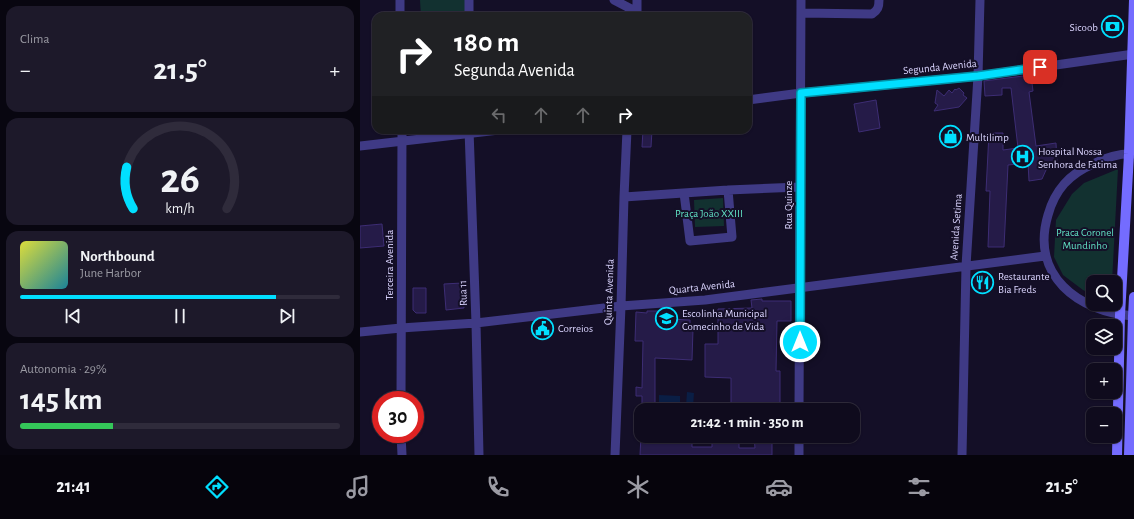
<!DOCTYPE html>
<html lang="pt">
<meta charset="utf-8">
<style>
body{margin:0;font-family:"Alegreya Sans",sans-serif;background:#1d192a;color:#f1f3f6;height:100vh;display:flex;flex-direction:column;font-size:15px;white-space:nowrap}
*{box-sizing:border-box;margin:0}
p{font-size:13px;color:#9b9ba4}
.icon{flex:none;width:22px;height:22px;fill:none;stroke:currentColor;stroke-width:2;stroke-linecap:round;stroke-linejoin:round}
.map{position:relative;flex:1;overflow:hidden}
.sheet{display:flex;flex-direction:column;gap:6px;padding:6px;background:#080610;width:360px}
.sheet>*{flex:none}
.hud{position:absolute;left:12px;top:12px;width:380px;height:122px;border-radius:12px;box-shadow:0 1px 3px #0004,0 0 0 1px #2f2b3b;background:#202124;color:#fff;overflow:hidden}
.fabs{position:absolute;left:726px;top:275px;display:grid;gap:8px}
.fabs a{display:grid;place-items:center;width:36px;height:36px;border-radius:8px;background:#0f0b1d;box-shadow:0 1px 3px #0004,0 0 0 1px #2f2b3b;font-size:20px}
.speed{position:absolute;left:12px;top:391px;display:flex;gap:8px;font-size:20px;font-weight:700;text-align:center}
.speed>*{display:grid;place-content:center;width:52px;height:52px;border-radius:50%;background:#0f0b1d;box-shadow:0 1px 3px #0004,0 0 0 1px #2f2b3b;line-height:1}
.speed .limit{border:6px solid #d22;background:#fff;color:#111}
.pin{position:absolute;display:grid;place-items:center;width:34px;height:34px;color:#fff;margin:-17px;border-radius:8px;box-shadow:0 2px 6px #0006}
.me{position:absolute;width:44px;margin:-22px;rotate:0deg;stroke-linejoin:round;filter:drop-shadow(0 0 3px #0008)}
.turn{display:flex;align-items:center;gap:14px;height:84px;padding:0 16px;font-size:18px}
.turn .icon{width:52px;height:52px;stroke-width:2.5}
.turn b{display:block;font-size:28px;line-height:34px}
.lanes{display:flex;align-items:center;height:38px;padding:0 16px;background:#0003;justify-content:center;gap:20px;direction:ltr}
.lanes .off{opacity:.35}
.big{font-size:30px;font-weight:600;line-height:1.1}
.sheet .card{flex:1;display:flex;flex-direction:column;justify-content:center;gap:6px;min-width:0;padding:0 14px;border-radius:12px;background:#1d192a}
.sheet .dial{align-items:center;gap:0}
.dial svg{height:104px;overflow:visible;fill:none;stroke:#2f2b3b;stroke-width:7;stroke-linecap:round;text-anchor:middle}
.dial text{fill:#f1f3f6;stroke:none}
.song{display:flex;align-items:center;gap:12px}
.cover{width:48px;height:48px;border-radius:6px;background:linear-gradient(135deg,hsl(60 70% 55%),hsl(190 70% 35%))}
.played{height:4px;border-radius:2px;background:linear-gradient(90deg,#01dfff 80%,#2f2b3b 80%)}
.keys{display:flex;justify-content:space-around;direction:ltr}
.heat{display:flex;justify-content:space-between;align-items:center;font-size:22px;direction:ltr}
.charge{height:6px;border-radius:3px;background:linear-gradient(90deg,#34c759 29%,#2f2b3b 0)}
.trip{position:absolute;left:274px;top:403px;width:226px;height:40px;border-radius:12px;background:#0f0b1d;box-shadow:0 1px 3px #0004,0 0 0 1px #2f2b3b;font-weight:600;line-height:40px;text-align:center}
.menu{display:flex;height:64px;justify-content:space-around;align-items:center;background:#06040c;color:#9b9ba4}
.menu .icon{width:28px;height:28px}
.menu .active{color:#01dfff}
.menu b{font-size:18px;color:#f1f3f6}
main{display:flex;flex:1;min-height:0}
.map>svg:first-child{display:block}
.green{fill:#123130}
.water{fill:#0a1e45}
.building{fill:#251b48;stroke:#3d2d74}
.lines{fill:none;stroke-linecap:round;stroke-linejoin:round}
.street{stroke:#3f3a85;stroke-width:9}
.secondary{stroke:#746cff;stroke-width:10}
.route-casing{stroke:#0191a6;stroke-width:10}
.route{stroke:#01dfff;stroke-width:7}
.labels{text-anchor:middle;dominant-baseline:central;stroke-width:4;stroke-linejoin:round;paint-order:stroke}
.poi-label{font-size:11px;fill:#dbd5ff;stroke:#140f27;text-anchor:start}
.street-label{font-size:11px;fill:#dbd5ff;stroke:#140f27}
.park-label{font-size:11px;fill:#60e0c3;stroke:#140f27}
</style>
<main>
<section class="sheet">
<div class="card"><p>Clima</p>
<div class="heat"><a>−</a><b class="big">21.5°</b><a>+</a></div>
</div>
<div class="card dial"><svg viewBox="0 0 100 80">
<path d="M14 69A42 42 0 1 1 86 69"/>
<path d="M14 69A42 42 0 0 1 9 37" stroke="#01dfff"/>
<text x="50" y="56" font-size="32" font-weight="700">26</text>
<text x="50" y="72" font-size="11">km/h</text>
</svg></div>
<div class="card">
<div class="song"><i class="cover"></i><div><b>Northbound</b><p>June Harbor</p></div></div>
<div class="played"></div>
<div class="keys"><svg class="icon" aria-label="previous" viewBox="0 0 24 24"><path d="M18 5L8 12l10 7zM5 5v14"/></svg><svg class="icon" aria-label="pause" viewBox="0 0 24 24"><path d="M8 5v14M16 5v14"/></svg><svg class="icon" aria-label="next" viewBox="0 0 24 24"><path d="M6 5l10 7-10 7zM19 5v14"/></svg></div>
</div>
<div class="card"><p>Autonomia · 29%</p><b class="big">145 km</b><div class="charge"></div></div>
</section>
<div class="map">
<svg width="774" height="455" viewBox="0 0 774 455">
<rect width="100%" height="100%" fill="#140f27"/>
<path class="green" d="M60 0H106L105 16H61Z
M758 169 752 282H733V295L723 290 703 275 694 257 696 220 712 194 724 183Z
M363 198 364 226 335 227 334 200Z"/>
<path class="water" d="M327 392 334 393 333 407 326 406Z
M299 395 320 396V406H299Z"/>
<path class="building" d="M671 75 673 91 669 92 676 146 696 143 697 163 690 166 686 170 682 179 669 181 668 163 648 165 644 247H628L630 191H626L629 133H643V150L658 148 651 88H642V95L625 96 624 81Z
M599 88 604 93 603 95 607 98 599 107 574 111 578 105 575 103 577 90 584 96 589 90 592 93 595 89 596 90Z
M516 100 520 128 499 132 494 104Z
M283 130H292L291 147H282Z
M22 224 24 246 0 248V226Z
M102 283 104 308 86 310 84 284Z
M53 288H66V313H56L53 310Z
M402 299V301H431V321H417L416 371H420V410H371V378L345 377V344H358V309L392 308 391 300Z
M287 311H309V319L330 320V329H333L332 360 295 358V410H282V396H276V387L282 388 283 341H275L276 312 287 313Z
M281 436H332V447H352V436H379V448H395L394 436H412V455H280Z"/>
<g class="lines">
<path class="street" d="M40 0V16
M254 0 277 12
M441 13 512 14C518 10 519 7 519 0
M109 16V0
M277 16V0
M388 100 441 93 618 76 774 54
M109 130 116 323 119 455
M0 146 139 130
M774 154C760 153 745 158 733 164 709 174 695 190 688 215 670 275 718 312 774 316
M324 193 330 241 372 237 368 190
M264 197 368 190 440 187
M0 332 41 328 116 323 261 306 345 300 685 256
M41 400 42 130
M439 410 441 0
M41 434 42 455
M255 455 261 306 264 197 267 130
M439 455V436
M602 455 606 266 618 76 620 0"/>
<path class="secondary" d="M757 455 760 315 769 154 774 0
M769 455 773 316 774 297"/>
</g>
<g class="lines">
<defs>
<path id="route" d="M440 342 441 93 618 76 680 67"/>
</defs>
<use href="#route" class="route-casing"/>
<use href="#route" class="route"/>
</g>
<defs>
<symbol id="bank-ring" viewBox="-11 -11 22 22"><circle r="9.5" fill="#140f27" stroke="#01dfff" stroke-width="1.5"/><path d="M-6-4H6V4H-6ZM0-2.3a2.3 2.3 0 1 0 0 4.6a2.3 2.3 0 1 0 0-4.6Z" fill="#01dfff"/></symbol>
<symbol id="shop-ring" viewBox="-11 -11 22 22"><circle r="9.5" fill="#140f27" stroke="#01dfff" stroke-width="1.5"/><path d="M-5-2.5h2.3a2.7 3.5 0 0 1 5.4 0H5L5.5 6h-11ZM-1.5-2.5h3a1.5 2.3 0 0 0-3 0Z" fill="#01dfff"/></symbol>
<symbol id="hospital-ring" viewBox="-11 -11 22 22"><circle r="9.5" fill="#140f27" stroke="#01dfff" stroke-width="1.5"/><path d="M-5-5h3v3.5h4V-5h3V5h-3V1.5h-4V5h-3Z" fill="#01dfff"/></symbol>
<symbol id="restaurant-ring" viewBox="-11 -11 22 22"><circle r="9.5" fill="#140f27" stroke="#01dfff" stroke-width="1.5"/><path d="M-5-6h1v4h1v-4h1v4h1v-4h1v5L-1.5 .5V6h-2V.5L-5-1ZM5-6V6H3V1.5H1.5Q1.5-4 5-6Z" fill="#01dfff"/></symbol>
<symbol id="school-ring" viewBox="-11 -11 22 22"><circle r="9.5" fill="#140f27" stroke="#01dfff" stroke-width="1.5"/><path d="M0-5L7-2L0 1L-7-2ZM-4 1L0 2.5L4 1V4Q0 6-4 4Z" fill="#01dfff"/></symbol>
<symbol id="civic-ring" viewBox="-11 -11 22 22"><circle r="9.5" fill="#140f27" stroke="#01dfff" stroke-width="1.5"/><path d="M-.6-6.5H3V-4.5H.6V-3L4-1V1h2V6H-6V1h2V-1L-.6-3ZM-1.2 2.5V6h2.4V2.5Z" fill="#01dfff"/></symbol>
</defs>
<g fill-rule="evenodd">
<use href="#bank-ring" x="740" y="14" width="25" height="25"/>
<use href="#shop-ring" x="578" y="124" width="25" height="25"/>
<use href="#hospital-ring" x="650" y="144" width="25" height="25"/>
<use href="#restaurant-ring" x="610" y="270" width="25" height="25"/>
<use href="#school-ring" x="294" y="306" width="25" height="25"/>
<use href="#civic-ring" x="170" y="316" width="25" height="25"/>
</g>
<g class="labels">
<g class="poi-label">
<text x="738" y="27" text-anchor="end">Sicoob</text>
<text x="606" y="137">Multilimp</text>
<text x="678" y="151">Hospital Nossa<tspan x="678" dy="13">Senhora de Fatima</tspan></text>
<text x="638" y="276">Restaurante<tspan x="638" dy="13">Bia Freds</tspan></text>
<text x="322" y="313">Escolinha Municipal<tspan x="322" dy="13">Comecinho de Vida</tspan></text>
<text x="198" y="328">Correios</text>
</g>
<g class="street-label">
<text transform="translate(580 67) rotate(-6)">Segunda Avenida</text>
<text transform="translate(428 205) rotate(-90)">Rua Quinze</text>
<text transform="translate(596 227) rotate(-86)">Avenida Setima</text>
<text transform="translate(29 265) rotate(-90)">Terceira Avenida</text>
<text transform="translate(342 287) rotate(-6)">Quarta Avenida</text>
<text transform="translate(249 292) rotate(-88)">Quinta Avenida</text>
<text transform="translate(103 293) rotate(-92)">Rua 11</text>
</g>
<g class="park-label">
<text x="349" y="213">Praça João XXIII</text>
<text x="725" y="232">Praca Coronel<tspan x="725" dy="13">Mundinho</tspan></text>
</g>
</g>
</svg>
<div class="fabs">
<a><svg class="icon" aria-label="search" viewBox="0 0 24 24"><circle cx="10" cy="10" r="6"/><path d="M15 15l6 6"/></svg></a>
<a><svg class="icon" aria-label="layers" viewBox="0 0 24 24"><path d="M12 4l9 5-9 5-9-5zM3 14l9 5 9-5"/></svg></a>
<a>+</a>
<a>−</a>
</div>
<div class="speed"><div class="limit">30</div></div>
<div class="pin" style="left:680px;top:67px;background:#d93025"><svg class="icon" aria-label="arrive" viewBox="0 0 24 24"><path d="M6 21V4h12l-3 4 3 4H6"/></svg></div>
<svg class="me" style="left:440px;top:342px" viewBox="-20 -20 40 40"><circle r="17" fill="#01dfff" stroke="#fff" stroke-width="3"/><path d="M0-11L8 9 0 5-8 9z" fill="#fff"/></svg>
<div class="trip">21:42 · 1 min · 350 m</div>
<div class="hud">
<div class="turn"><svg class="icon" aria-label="right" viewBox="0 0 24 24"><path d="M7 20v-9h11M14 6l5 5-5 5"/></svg><div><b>180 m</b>Segunda Avenida</div></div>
<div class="lanes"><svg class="icon off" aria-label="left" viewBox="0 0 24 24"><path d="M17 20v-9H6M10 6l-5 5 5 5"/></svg><svg class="icon off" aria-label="ahead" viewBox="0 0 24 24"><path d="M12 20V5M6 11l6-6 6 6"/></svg><svg class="icon off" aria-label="ahead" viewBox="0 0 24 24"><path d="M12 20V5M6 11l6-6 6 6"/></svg><svg class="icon" aria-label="right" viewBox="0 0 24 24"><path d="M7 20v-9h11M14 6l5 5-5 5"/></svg></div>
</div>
</div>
</main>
<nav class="menu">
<b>21:41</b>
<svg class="icon active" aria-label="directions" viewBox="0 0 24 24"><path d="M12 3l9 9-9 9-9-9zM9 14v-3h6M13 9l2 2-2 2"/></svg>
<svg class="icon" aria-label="music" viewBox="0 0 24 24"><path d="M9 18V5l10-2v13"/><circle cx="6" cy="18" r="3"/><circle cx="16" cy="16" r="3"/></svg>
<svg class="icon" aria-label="phone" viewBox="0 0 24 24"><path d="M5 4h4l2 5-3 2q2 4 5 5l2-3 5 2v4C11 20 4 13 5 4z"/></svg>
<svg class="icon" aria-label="climate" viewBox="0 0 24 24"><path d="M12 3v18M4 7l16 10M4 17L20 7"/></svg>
<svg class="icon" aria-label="car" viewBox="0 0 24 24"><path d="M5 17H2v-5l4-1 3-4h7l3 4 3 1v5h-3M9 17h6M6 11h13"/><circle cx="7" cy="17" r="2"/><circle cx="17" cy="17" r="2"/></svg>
<svg class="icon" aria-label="filters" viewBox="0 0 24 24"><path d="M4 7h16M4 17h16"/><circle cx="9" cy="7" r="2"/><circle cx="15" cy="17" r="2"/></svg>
<b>21.5°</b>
</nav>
